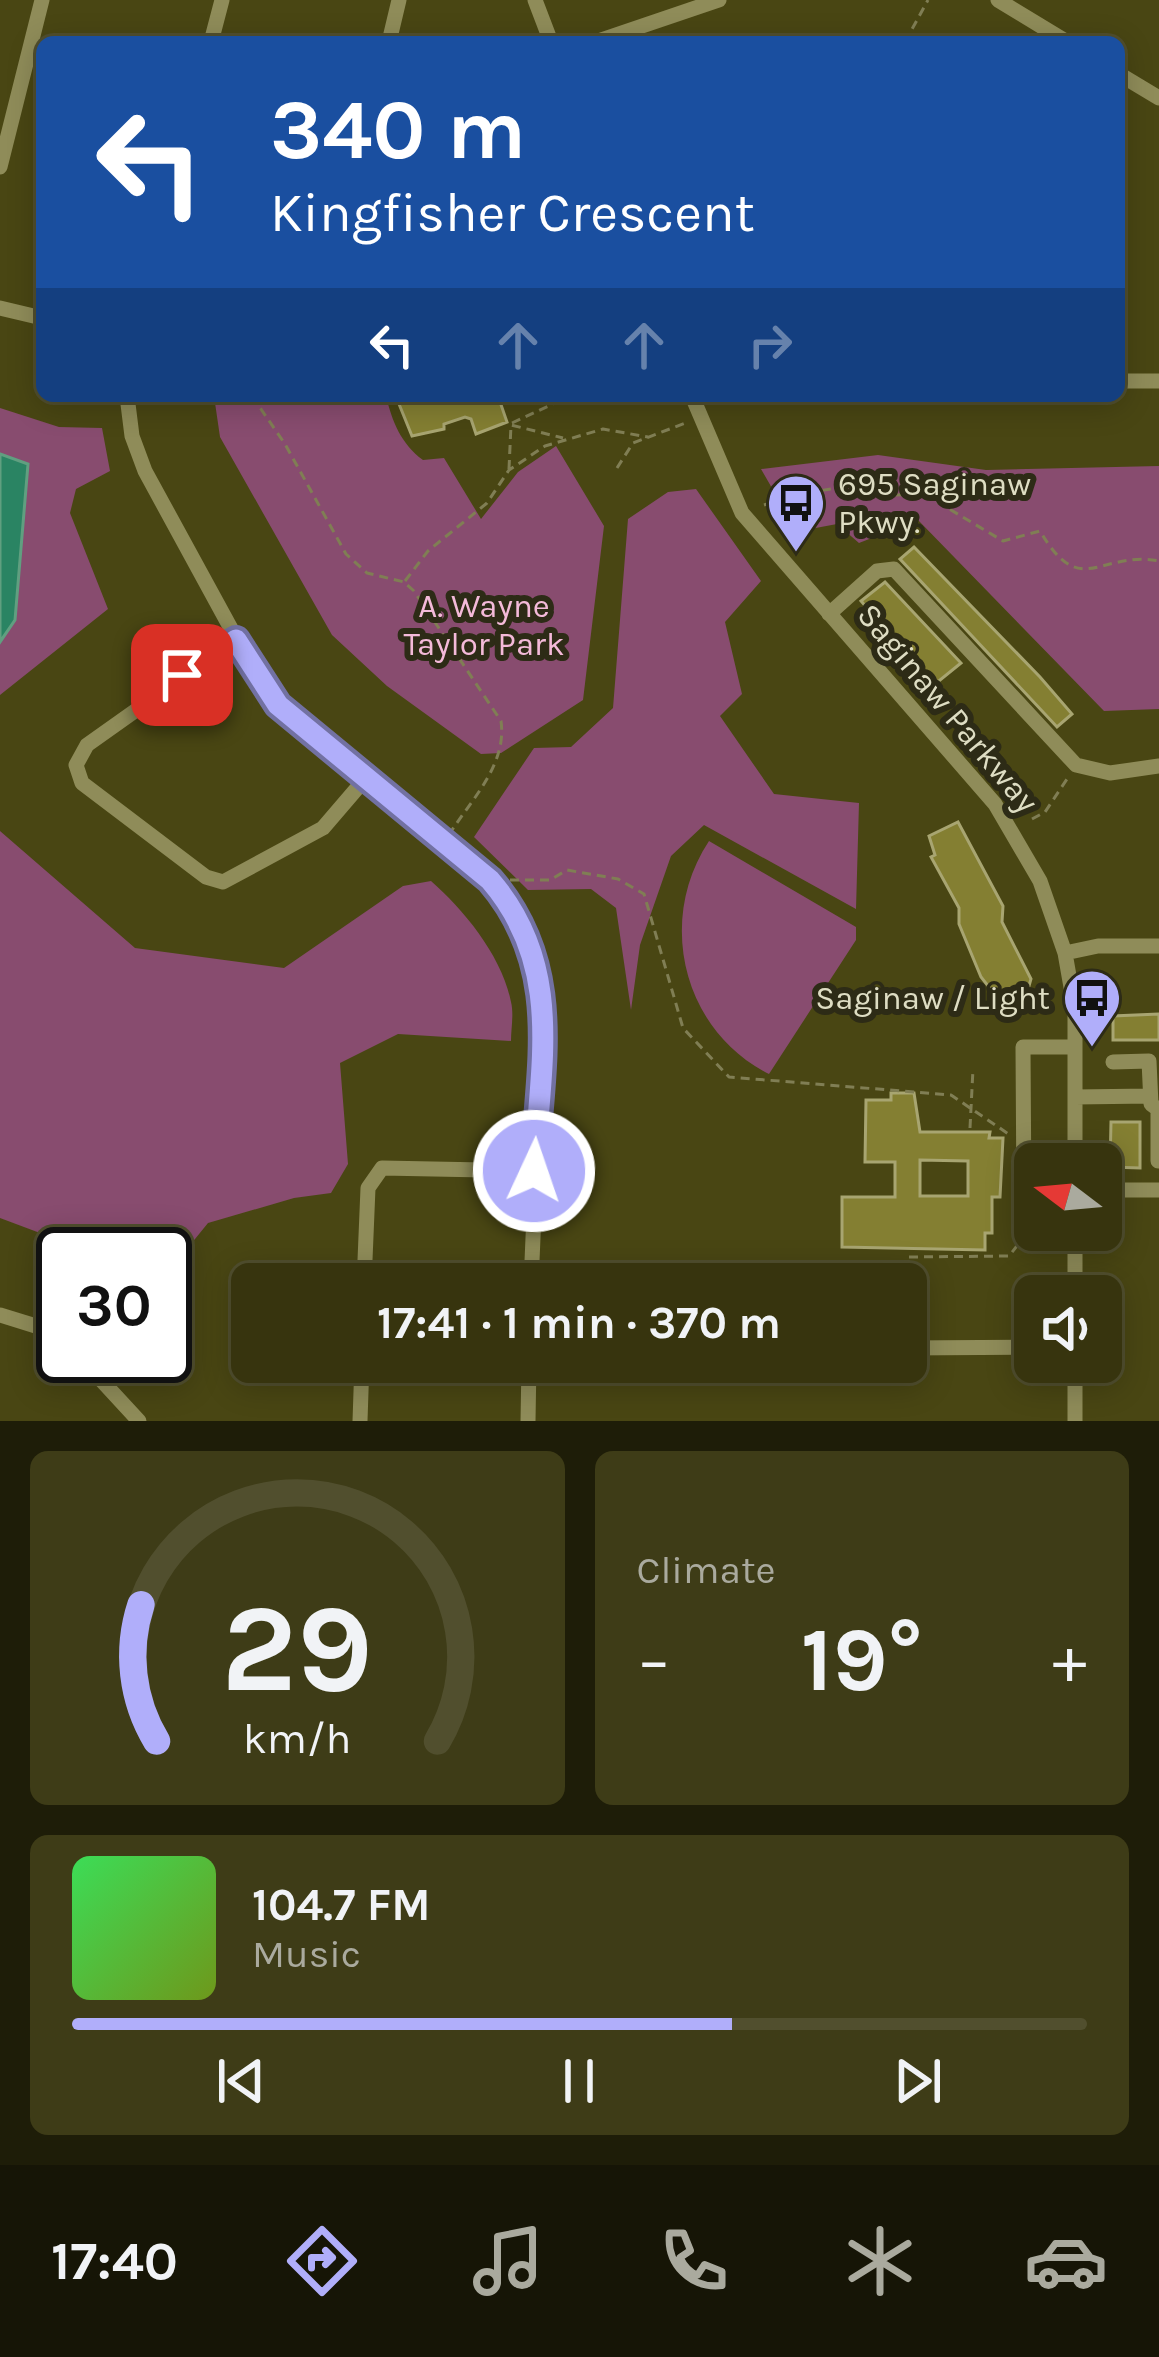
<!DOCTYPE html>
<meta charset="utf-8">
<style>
body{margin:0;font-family:Karla,sans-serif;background:#3e3c17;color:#f1f3f6;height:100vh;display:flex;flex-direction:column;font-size:45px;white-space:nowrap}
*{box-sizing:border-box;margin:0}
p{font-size:39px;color:#aaaa9e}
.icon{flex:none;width:66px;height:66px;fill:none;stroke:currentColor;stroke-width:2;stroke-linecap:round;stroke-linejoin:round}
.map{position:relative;height:1421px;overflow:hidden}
.drawer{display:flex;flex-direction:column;gap:30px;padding:30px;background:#1e1d08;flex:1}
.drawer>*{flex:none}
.banner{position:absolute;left:36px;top:36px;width:1089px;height:366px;border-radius:18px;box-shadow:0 6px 30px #0003,0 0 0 3px #514f2e;background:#1a4fa0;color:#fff;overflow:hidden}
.needle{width:78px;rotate:286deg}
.controls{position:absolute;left:1014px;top:1143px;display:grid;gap:24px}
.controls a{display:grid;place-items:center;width:108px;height:108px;border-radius:18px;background:#37340e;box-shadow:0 6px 30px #0003,0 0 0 3px #514f2e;font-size:60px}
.speed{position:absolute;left:36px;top:1227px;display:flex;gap:24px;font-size:60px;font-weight:700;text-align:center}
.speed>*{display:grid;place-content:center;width:156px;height:156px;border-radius:50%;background:#37340e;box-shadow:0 6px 30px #0003,0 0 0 3px #514f2e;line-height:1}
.speed .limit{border:6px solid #111;border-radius:18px;background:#fff;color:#111}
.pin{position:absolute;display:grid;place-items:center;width:102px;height:102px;color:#fff;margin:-51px;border-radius:24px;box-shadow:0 6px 18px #0006}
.me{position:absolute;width:132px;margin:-66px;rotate:3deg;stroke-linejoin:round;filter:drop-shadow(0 0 9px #0008)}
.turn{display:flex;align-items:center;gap:42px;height:252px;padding:0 36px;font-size:54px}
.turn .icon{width:156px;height:156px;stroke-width:2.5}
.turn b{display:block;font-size:84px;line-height:102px}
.lanes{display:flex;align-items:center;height:114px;padding:0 36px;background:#0003;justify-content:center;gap:60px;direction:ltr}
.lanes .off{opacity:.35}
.big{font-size:90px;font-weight:700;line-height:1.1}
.drawer .card{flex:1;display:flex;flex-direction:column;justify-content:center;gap:18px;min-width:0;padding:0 42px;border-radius:18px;background:#3e3c17}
.drawer .dial{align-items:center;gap:0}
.dial svg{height:312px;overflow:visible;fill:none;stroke:#514f2e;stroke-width:7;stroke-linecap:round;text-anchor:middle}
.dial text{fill:#f1f3f6;stroke:none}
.song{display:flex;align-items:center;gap:36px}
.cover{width:144px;height:144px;border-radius:18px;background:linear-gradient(135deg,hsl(130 70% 55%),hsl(80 70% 35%))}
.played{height:12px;border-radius:6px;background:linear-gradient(90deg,#b0aefa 65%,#514f2e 65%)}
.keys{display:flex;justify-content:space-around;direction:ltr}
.heat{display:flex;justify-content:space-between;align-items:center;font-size:66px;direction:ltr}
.drawer .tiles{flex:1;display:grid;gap:30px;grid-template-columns:1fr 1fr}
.card:last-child{grid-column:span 2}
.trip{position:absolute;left:231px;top:1263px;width:696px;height:120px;border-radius:18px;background:#37340e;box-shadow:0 6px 30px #0003,0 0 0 3px #514f2e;font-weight:700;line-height:120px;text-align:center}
.dock{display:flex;height:192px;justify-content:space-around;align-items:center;background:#161506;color:#aaaa9e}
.dock .icon{width:84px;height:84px}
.dock .selected{color:#b0aefa}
.dock b{font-size:54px;color:#f1f3f6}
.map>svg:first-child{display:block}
.green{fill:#884c6f}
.water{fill:#2a8463;stroke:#609f80;stroke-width:3}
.building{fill:#847f32;stroke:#a8a571;stroke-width:3;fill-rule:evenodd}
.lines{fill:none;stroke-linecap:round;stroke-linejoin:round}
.path{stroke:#807e54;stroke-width:3;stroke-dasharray:9 6;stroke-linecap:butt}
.minor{stroke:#8f8c59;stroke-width:15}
.route-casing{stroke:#7271a2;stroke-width:30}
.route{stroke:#b0aefa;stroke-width:21}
.labels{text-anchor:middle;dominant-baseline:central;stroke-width:12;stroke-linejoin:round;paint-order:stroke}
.poi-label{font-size:33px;fill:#deddc3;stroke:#2d2b16;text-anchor:start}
.park-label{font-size:33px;fill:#f4bad9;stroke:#2d2b16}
.street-label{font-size:33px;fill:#deddc3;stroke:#2d2b16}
</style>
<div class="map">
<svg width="1159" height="1421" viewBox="0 0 1159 1421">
<rect width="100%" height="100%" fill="#494613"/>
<path class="green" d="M214 396H386C392 421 401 444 423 460L444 458 481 519 518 472 556 446 604 526 583 700 501 753 481 754 387 686 332 635 220 437Z
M0 408 59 427 102 428 110 471 76 489 70 513 108 609 0 695V642L15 619 28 464 0 454Z
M878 455 986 470 1159 466V709L1104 711 918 520 859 543 837 524 805 530 780 502 761 469Z
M696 489 761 581 725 622 742 694 720 716 774 794 859 803 856 909 704 825 671 856 640 945 631 1010 616 908 591 889 528 890 474 837 534 748 571 747 613 708 628 519 668 492Z
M0 831 135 948 284 968 403 886 431 881C464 910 502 956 511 1002 514 1014 511 1029 511 1041L398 1034 340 1063 348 1164 331 1193 294 1198 208 1223 165 1276V1254H96L0 1218Z
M709 841 856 927V940L769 1074C683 1031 656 921 709 841Z"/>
<path class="water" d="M0 454 28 464 15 620 0 642Z"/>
<path class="building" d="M414 396H498L507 422 476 434 471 419 465 417 444 424V429L412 436 399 404Z
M914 547 1040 677 1072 714 1057 727 900 559Z
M885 582 961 663 934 685 861 601Z
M958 822 1003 906 1002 922 1031 979 1029 986 999 1000 981 977 959 924V908L931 857 935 855 929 836Z
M1159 1014V1040H1113V1016Z
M891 1093H914L920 1132H990L989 1138H1003L1000 1197H992V1233H985V1250L842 1247V1197H895V1162H865L866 1100H891ZM920 1160 968 1161V1196H920Z
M1111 1122H1140V1168L1110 1167Z"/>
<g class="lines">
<path class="path" d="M905 42 928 0
M252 396 285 444 346 554 367 573 404 582 414 591 501 721C507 763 474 797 452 830
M512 423 570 396
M617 468 633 443 688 422
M509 469 511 425 563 438
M764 505 797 494 866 484 894 495 924 494 1003 541 1040 531C1081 601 1099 550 1159 561
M405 581 428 551 487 503 509 470 545 446 603 429 648 437
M1032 819 1045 812 1069 776
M510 880H550L567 870 618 879 644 894 683 1028 729 1077 951 1095 1010 1135
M970 1128 973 1069
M909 1257 1009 1256 1028 1232"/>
<path class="minor" d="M535 0 551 42
M998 0 1067 42
M211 42 222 0
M389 42 399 0
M595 42 719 0
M1119 74 1159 98
M0 167 42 0
M0 308 42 318
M1119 381H1159
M127 396 132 436 145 471 265 691 490 880 525 927 539 971 543 1007 531 1284
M692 396 742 513 995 804 1040 881 1065 953 1075 1010V1164
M829 614 877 571 894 569 1076 765 1110 773 1159 766
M235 640 87 745 76 765 82 783 206 877 223 882 323 828 365 779
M1065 953 1098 946H1159
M1113 1062 1149 1061 1151 1104 1159 1110
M1075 1097 1150 1096
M1158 1110V1161
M1101 1190H1159
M1035 1223 1024 1204 1023 1047H1075
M364 1284 368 1188 382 1168 534 1171
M1075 1296V1230
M0 1315 39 1327 63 1343
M906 1348 1035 1347
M79 1356 139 1421
M360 1421 362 1362
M528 1421 529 1362
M1075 1421V1362"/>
</g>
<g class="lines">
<defs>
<path id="route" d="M182 675 236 640 278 705 490 880C565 967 540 1065 534 1171"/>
</defs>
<use href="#route" class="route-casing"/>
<use href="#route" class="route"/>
</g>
<defs>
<symbol id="bus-pin" viewBox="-11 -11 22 30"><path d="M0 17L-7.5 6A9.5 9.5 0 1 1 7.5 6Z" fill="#b0aefa" stroke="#2d2b16"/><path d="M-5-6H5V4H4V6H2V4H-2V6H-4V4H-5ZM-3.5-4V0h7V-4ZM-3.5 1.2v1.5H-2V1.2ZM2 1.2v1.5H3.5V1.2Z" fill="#111"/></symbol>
</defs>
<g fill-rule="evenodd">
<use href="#bus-pin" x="763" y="470" width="66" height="90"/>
<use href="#bus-pin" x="1059" y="965" width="66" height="90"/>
</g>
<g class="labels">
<g class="poi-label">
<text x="838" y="484">695 Saginaw<tspan x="838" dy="38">Pkwy.</tspan></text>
<text x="1050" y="998" text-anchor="end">Saginaw / Light</text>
</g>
<g class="park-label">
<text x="484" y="606">A. Wayne<tspan x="484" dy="38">Taylor Park</tspan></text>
</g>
<g class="street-label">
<text transform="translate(948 708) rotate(50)">Saginaw Parkway</text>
</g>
</g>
</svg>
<div class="controls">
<a><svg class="needle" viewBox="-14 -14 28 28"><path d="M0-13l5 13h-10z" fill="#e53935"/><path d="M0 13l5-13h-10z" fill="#aaaa9e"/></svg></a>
<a><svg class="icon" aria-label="sound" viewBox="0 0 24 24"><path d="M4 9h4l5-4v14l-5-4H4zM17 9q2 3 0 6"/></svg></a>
</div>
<div class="speed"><div class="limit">30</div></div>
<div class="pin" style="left:182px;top:675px;background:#d93025"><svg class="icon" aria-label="arrive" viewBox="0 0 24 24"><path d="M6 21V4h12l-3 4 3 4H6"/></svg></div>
<svg class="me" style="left:534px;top:1171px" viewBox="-20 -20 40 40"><circle r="17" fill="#b0aefa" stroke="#fff" stroke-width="3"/><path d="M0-11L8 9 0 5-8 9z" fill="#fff"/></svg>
<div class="trip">17:41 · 1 min · 370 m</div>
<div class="banner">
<div class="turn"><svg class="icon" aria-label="left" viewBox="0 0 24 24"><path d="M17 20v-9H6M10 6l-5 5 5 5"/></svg><div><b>340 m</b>Kingfisher Crescent</div></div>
<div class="lanes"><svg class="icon" aria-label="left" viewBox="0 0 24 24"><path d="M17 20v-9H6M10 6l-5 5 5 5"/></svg><svg class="icon off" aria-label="ahead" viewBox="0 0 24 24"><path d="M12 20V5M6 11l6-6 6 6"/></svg><svg class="icon off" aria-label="ahead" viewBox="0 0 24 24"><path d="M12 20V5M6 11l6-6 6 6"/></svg><svg class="icon off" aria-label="right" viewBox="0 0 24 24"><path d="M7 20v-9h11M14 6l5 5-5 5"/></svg></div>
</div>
</div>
<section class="drawer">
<div class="tiles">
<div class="card dial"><svg viewBox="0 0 100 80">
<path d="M14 69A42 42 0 1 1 86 69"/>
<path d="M14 69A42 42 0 0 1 10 34" stroke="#b0aefa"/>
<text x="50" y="56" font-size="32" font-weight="700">29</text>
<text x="50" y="72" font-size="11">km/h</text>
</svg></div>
<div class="card"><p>Climate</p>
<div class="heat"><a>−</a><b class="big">19°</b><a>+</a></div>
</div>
<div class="card">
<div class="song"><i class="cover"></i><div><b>104.7 FM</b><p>Music</p></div></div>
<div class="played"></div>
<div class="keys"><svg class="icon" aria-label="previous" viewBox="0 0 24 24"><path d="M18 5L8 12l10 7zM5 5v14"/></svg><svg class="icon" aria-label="pause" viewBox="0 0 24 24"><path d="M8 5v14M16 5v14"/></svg><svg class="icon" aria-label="next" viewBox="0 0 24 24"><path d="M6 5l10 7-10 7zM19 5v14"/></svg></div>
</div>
</div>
</section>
<nav class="dock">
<b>17:40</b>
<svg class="icon selected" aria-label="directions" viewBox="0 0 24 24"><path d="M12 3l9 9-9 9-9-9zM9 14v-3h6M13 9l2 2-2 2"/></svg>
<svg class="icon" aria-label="music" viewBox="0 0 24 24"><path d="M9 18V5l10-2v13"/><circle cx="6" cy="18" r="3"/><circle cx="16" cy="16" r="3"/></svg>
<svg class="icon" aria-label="phone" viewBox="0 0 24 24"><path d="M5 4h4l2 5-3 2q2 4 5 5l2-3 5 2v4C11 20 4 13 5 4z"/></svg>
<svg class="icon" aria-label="climate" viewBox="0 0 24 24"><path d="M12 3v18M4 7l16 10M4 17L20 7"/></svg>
<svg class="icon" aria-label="car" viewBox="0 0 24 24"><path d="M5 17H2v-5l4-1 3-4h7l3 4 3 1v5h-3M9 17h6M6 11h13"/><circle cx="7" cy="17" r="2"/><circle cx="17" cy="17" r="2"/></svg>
</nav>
